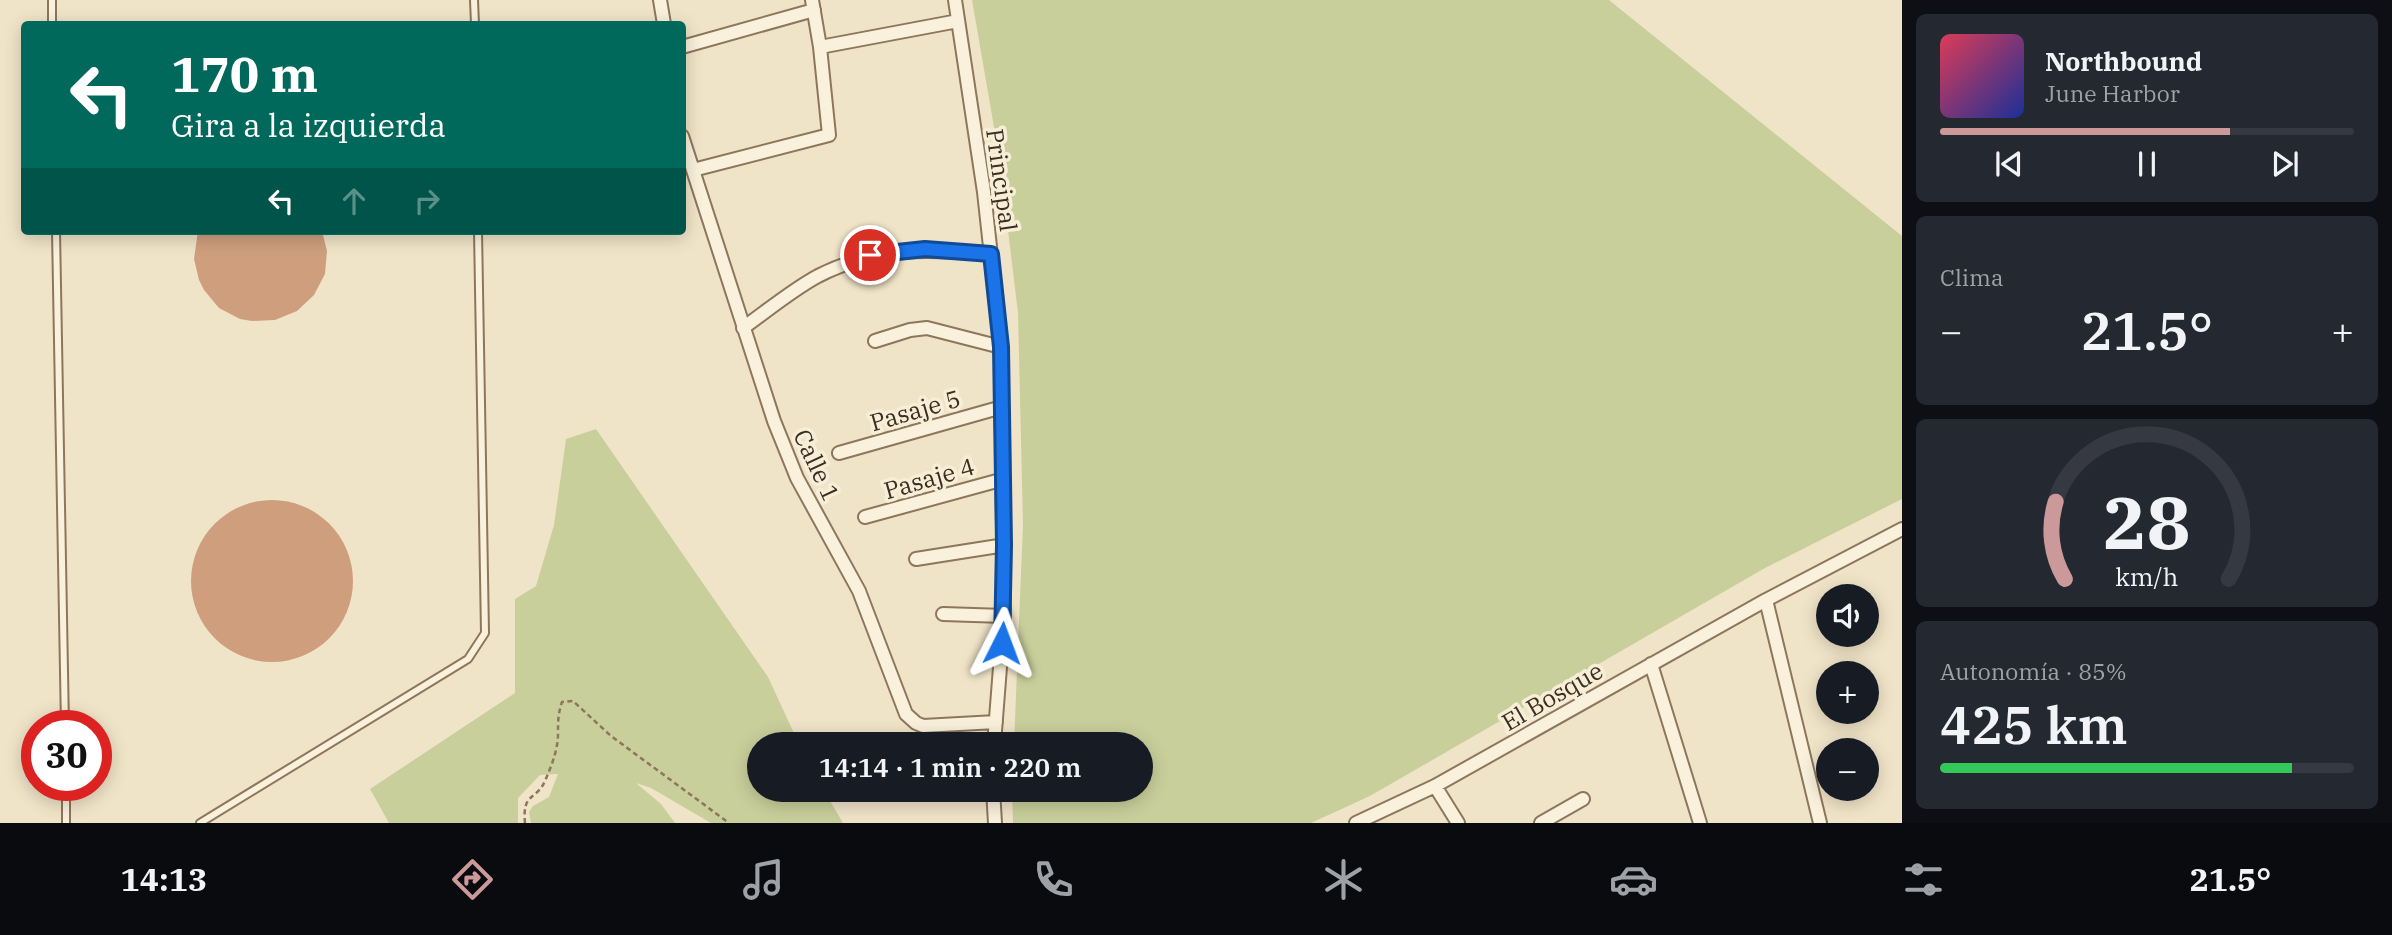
<!DOCTYPE html>
<html lang="es">
<meta charset="utf-8">
<style>
body{margin:0;font-family:"IBM Plex Serif",serif;background:#242831;color:#f1f3f6;height:100vh;display:flex;flex-direction:column;font-size:26px;white-space:nowrap}
*{box-sizing:border-box;margin:0}
p{font-size:23px;color:#9ea1a6}
.icon{flex:none;width:38px;height:38px;fill:none;stroke:currentColor;stroke-width:2;stroke-linecap:round;stroke-linejoin:round}
.map{position:relative;flex:1;overflow:hidden}
.drawer{display:flex;flex-direction:column;gap:14px;padding:14px;background:#0d0f14;width:490px}
.drawer>*{flex:none}
.banner{position:absolute;left:21px;top:21px;width:665px;height:214px;border-radius:7px;box-shadow:0 4px 18px #0003;background:#00695c;color:#fff;overflow:hidden}
.buttons{position:absolute;left:1816px;top:584px;display:grid;gap:14px}
.buttons a{display:grid;place-items:center;width:63px;height:63px;border-radius:50%;background:#171b24;box-shadow:0 4px 18px #0003;font-size:35px}
.speed{position:absolute;left:21px;top:710px;display:flex;gap:14px;font-size:35px;font-weight:700;text-align:center}
.speed>*{display:grid;place-content:center;width:91px;height:91px;border-radius:50%;background:#171b24;box-shadow:0 4px 18px #0003;line-height:1}
.speed .limit{border:10px solid #d22;background:#fff;color:#111}
.pin{position:absolute;display:grid;place-items:center;width:60px;height:60px;color:#fff;margin:-30px;border:4px solid #fff;border-radius:50%;box-shadow:0 2px 7px #0007}
.me{position:absolute;width:77px;margin:-38px;rotate:3deg;stroke-linejoin:round;filter:drop-shadow(0 0 5px #0008)}
.turn{display:flex;align-items:center;gap:24px;height:147px;padding:0 35px;font-size:32px}
.turn .icon{width:91px;height:91px;stroke-width:2.5}
.turn b{display:block;font-size:49px;line-height:60px}
.lanes{display:flex;align-items:center;height:66px;padding:0 35px;background:#0003;justify-content:center;gap:35px;direction:ltr}
.lanes .off{opacity:.35}
.big{font-size:52px;font-weight:600;line-height:1.1}
.drawer .tile{flex:1;display:flex;flex-direction:column;justify-content:center;gap:10px;min-width:0;padding:0 24px;border-radius:10px;background:#242831}
.drawer .dial{align-items:center;gap:0}
.dial svg{height:182px;overflow:visible;fill:none;stroke:#363941;stroke-width:7;stroke-linecap:round;text-anchor:middle}
.dial text{fill:#f1f3f6;stroke:none}
.song{display:flex;align-items:center;gap:21px}
.cover{width:84px;height:84px;border-radius:10px;background:linear-gradient(135deg,hsl(350 70% 55%),hsl(230 70% 35%))}
.played{height:7px;border-radius:4px;background:linear-gradient(90deg,#cc999b 70%,#363941 70%)}
.keys{display:flex;justify-content:space-around;direction:ltr}
.heat{display:flex;justify-content:space-between;align-items:center;font-size:38px;direction:ltr}
.charge{height:10px;border-radius:5px;background:linear-gradient(90deg,#34c759 85%,#363941 0)}
.trip{position:absolute;left:747px;top:732px;width:406px;height:70px;border-radius:35px;background:#171b24;box-shadow:0 4px 18px #0003;font-weight:600;line-height:70px;text-align:center}
.tabs{display:flex;height:112px;justify-content:space-around;align-items:center;background:#090b0e;color:#9ea1a6}
.tabs .icon{width:49px;height:49px}
.tabs .active{color:#cc999b}
.tabs b{font-size:32px;color:#f1f3f6}
main{display:flex;flex:1;min-height:0}
.map>svg:first-child{display:block}
.green{fill:#c9cf9b}
.building{fill:#cf9f7d}
.lines{fill:none;stroke-linecap:round;stroke-linejoin:round}
.lane-casing{stroke:#8d765c;stroke-width:10}
.street-casing{stroke:#8d765c;stroke-width:16}
.path{stroke:#8d765c;stroke-width:2.5;stroke-dasharray:5 3.5;stroke-linecap:butt}
.lane{stroke:#faf1dc;stroke-width:6}
.street{stroke:#faf1dc;stroke-width:12}
.route-casing{stroke:#114b97;stroke-width:18}
.route{stroke:#1a73e8;stroke-width:12}
.labels{text-anchor:middle;dominant-baseline:central;stroke-width:7;stroke-linejoin:round;paint-order:stroke}
.street-label{font-size:24px;fill:#3d2e20;stroke:#f7eed8}
</style>
<main>
<div class="map">
<svg width="1902" height="823" viewBox="0 0 1902 823">
<rect width="100%" height="100%" fill="#f0e4c8"/>
<path class="green" d="M972 0H1609L1902 236V499L1765 568 1370 796 1311 823H1013L1012 789H1141V744H1014L1023 525 1018 313 999 156Z
M596 429 768 677 799 744H760V789H823L843 823H711L651 788 636 783 661 804 675 823H531L529 812 533 806 549 797 558 774 540 775 518 798V823H389L370 789 515 693V599L536 586 554 525 566 439Z"/>
<path class="building" d="M198 231H322L327 251 325 274 314 295 297 311 275 320 252 321 240 319 219 308 204 290 199 280 194 259Z
M191 581a81 81 0 1 1 162 0a81 81 0 1 1-162 0Z"/>
<g class="lines">
<defs>
<path id="lane" d="M52 0V24
M474 0 475 24
M56 231 65 726
M66 786V823
M200 823 468 659 485 633 478 231"/>
<path id="street" d="M660 0 664 24
M955 0 984 192 1001 347 1004 616 994 744
M682 47 814 10
M820 47 958 21
M682 136 774 421 797 478 859 591 906 714 916 723 923 726 996 722
M693 170 829 135 820 47 812 0
M743 328C767 311 792 290 818 276 877 246 928 249 991 254
M875 341 910 330 927 328 1001 347
M839 453 1002 407
M865 517 1004 479
M916 559 1005 545
M1766 600 1820 823
M943 614 1004 616
M1651 664 1700 823
M1435 786 1458 823
M993 789 995 823
M1356 823 1435 786 1766 600 1902 529
M1541 823 1583 799"/>
</defs>
<use href="#lane" class="lane-casing"/>
<use href="#street" class="street-casing"/>
<path class="path" d="M525 823C522 792 536 801 545 781 551 767 558 750 558 734 558 721 558 714 562 702L573 701 611 736 729 823"/>
<use href="#lane" class="lane"/>
<use href="#street" class="street"/>
</g>
<g class="lines">
<defs>
<path id="route" d="M870 255 925 249 991 254 1001 347 1004 545 1002 643"/>
</defs>
<use href="#route" class="route-casing"/>
<use href="#route" class="route"/>
</g>
<g class="labels">
<g class="street-label">
<text transform="translate(1002 180) rotate(82)">Principal</text>
<text transform="translate(915 410) rotate(-16)">Pasaje 5</text>
<text transform="translate(817 465) rotate(65)">Calle 1</text>
<text transform="translate(929 478) rotate(-16)">Pasaje 4</text>
<text transform="translate(1552 696) rotate(-30)">El Bosque</text>
</g>
</g>
</svg>
<div class="buttons">
<a><svg class="icon" aria-label="sound" viewBox="0 0 24 24"><path d="M4 9h4l5-4v14l-5-4H4zM17 9q2 3 0 6"/></svg></a>
<a>+</a>
<a>−</a>
</div>
<div class="speed"><div class="limit">30</div></div>
<div class="pin" style="left:870px;top:255px;background:#d93025"><svg class="icon" aria-label="arrive" viewBox="0 0 24 24"><path d="M6 21V4h12l-3 4 3 4H6"/></svg></div>
<svg class="me" style="left:1002px;top:643px" viewBox="-20 -20 40 40"><path d="M0-17L14 15 0 8-14 15z" fill="#1a73e8" stroke="#fff" stroke-width="4"/></svg>
<div class="trip">14:14 · 1 min · 220 m</div>
<div class="banner">
<div class="turn"><svg class="icon" aria-label="left" viewBox="0 0 24 24"><path d="M17 20v-9H6M10 6l-5 5 5 5"/></svg><div><b>170 m</b>Gira a la izquierda</div></div>
<div class="lanes"><svg class="icon" aria-label="left" viewBox="0 0 24 24"><path d="M17 20v-9H6M10 6l-5 5 5 5"/></svg><svg class="icon off" aria-label="ahead" viewBox="0 0 24 24"><path d="M12 20V5M6 11l6-6 6 6"/></svg><svg class="icon off" aria-label="right" viewBox="0 0 24 24"><path d="M7 20v-9h11M14 6l5 5-5 5"/></svg></div>
</div>
</div>
<section class="drawer">
<div class="tile">
<div class="song"><i class="cover"></i><div><b>Northbound</b><p>June Harbor</p></div></div>
<div class="played"></div>
<div class="keys"><svg class="icon" aria-label="previous" viewBox="0 0 24 24"><path d="M18 5L8 12l10 7zM5 5v14"/></svg><svg class="icon" aria-label="pause" viewBox="0 0 24 24"><path d="M8 5v14M16 5v14"/></svg><svg class="icon" aria-label="next" viewBox="0 0 24 24"><path d="M6 5l10 7-10 7zM19 5v14"/></svg></div>
</div>
<div class="tile"><p>Clima</p>
<div class="heat"><a>−</a><b class="big">21.5°</b><a>+</a></div>
</div>
<div class="tile dial"><svg viewBox="0 0 100 80">
<path d="M14 69A42 42 0 1 1 86 69"/>
<path d="M14 69A42 42 0 0 1 10 35" stroke="#cc999b"/>
<text x="50" y="56" font-size="32" font-weight="700">28</text>
<text x="50" y="72" font-size="11">km/h</text>
</svg></div>
<div class="tile"><p>Autonomía · 85%</p><b class="big">425 km</b><div class="charge"></div></div>
</section>
</main>
<nav class="tabs">
<b>14:13</b>
<svg class="icon active" aria-label="directions" viewBox="0 0 24 24"><path d="M12 3l9 9-9 9-9-9zM9 14v-3h6M13 9l2 2-2 2"/></svg>
<svg class="icon" aria-label="music" viewBox="0 0 24 24"><path d="M9 18V5l10-2v13"/><circle cx="6" cy="18" r="3"/><circle cx="16" cy="16" r="3"/></svg>
<svg class="icon" aria-label="phone" viewBox="0 0 24 24"><path d="M5 4h4l2 5-3 2q2 4 5 5l2-3 5 2v4C11 20 4 13 5 4z"/></svg>
<svg class="icon" aria-label="climate" viewBox="0 0 24 24"><path d="M12 3v18M4 7l16 10M4 17L20 7"/></svg>
<svg class="icon" aria-label="car" viewBox="0 0 24 24"><path d="M5 17H2v-5l4-1 3-4h7l3 4 3 1v5h-3M9 17h6M6 11h13"/><circle cx="7" cy="17" r="2"/><circle cx="17" cy="17" r="2"/></svg>
<svg class="icon" aria-label="filters" viewBox="0 0 24 24"><path d="M4 7h16M4 17h16"/><circle cx="9" cy="7" r="2"/><circle cx="15" cy="17" r="2"/></svg>
<b>21.5°</b>
</nav>
